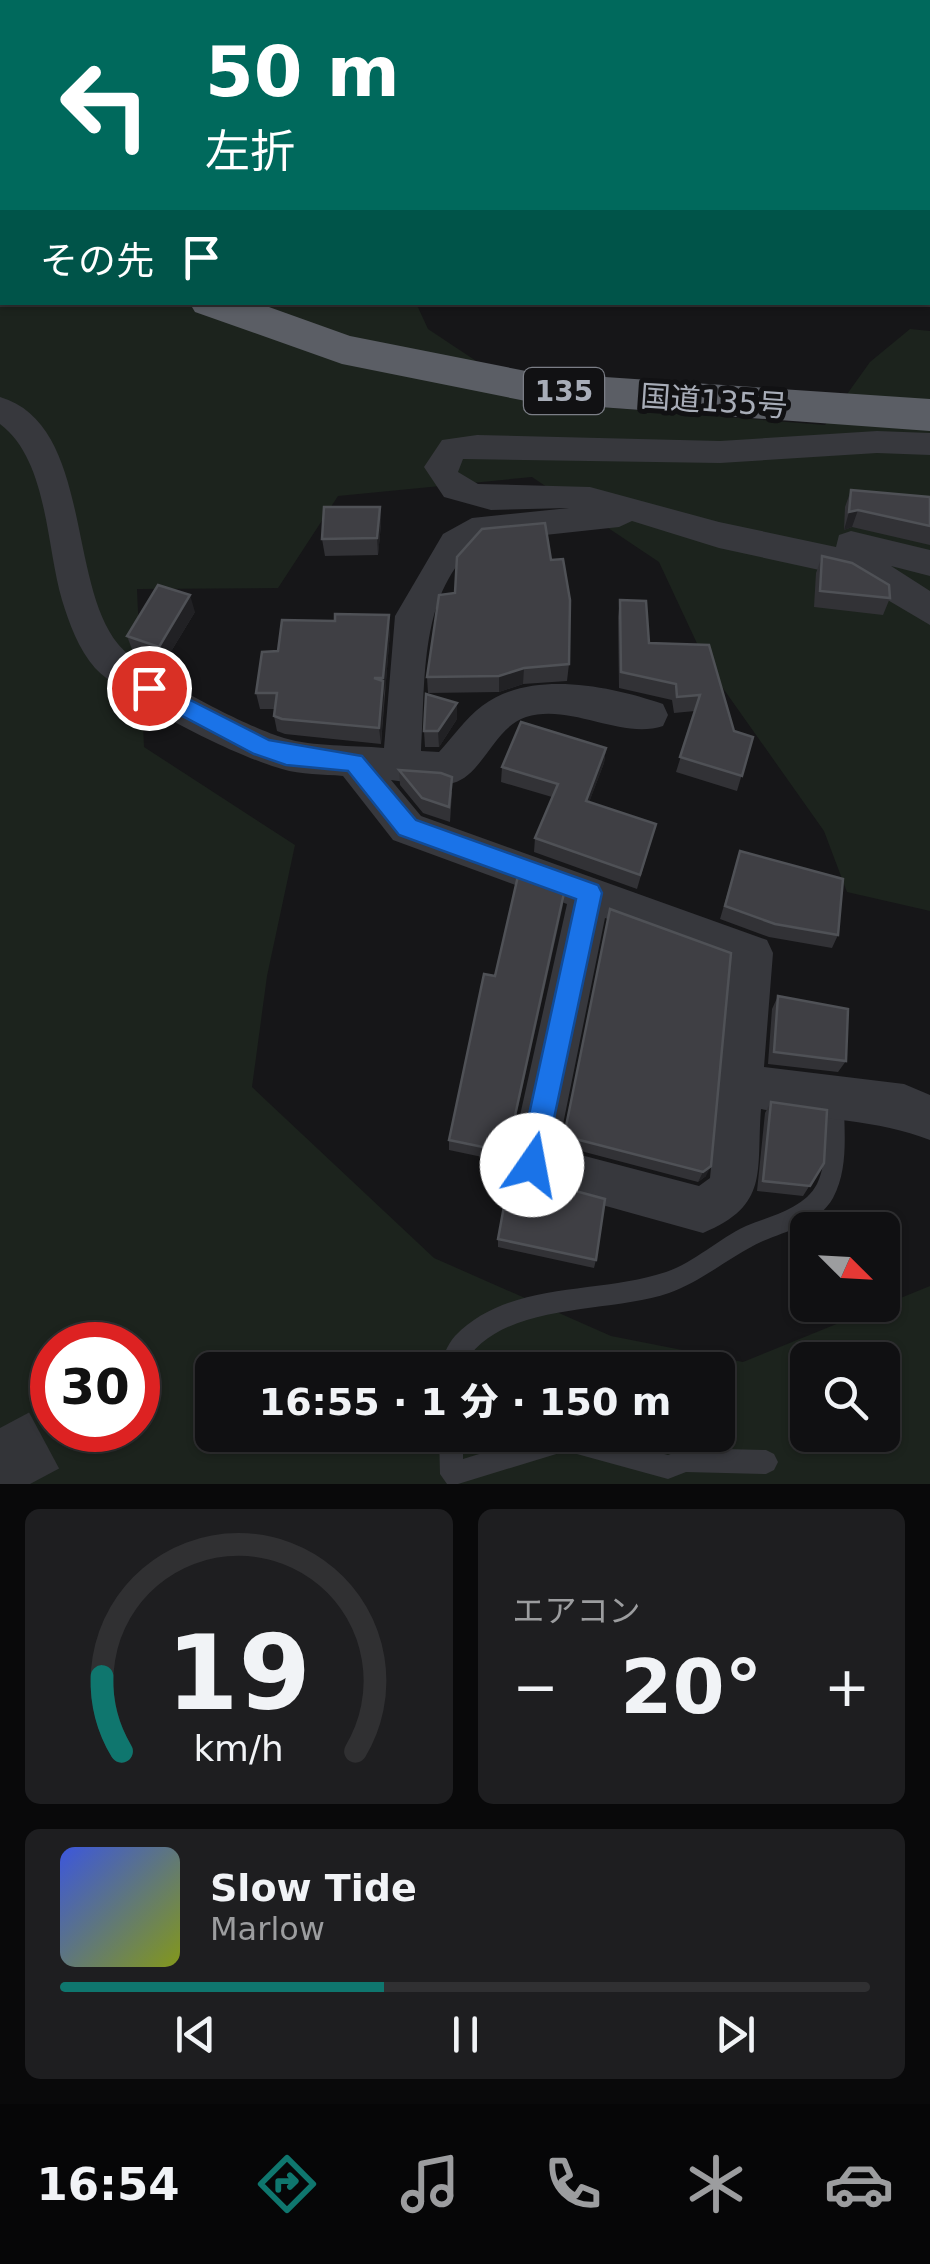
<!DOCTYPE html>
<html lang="ja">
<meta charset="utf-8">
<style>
body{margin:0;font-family:"DejaVu Sans","Noto Sans JP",sans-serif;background:#1e1e20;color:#f1f3f6;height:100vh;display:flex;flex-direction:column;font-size:38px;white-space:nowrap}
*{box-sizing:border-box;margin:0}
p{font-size:32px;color:#9c9d9f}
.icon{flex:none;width:55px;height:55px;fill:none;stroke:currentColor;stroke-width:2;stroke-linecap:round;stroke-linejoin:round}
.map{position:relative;height:1484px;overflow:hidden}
.panel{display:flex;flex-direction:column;gap:25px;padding:25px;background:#09090a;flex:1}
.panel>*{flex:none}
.hud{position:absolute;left:0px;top:0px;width:930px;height:305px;box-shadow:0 2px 8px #0004,0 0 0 2px #303032;background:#00695c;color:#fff;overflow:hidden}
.needle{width:65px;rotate:114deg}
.fabs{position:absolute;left:790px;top:1212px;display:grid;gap:20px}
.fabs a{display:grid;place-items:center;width:110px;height:110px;border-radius:15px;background:#101012;box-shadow:0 2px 8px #0004,0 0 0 2px #303032;font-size:50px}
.speed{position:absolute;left:30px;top:1322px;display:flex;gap:20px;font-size:50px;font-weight:700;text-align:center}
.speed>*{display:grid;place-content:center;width:130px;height:130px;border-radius:50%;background:#101012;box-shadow:0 2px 8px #0004,0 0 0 2px #303032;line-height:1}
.speed .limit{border:15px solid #d22;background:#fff;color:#111}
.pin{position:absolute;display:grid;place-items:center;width:85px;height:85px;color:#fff;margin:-42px;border:5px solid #fff;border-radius:50%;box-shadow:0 2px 10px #0007}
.me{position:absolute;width:110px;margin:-55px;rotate:12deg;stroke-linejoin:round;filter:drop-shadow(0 0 8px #0008)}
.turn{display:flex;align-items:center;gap:35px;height:210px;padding:0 40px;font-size:45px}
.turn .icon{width:130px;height:130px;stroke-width:2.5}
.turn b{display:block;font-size:70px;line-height:85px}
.then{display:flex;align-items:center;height:95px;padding:0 40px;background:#0003;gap:20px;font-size:38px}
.big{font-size:75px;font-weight:800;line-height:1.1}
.panel .card{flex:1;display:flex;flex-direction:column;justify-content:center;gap:15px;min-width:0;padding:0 35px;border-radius:15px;background:#1e1e20}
.panel .dial{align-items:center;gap:0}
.dial svg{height:260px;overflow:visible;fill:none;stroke:#303032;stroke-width:7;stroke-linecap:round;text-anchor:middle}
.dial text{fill:#f1f3f6;stroke:none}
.song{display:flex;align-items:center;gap:30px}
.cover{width:120px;height:120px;border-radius:15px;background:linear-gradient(135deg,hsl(230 70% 55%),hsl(70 70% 35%))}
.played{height:10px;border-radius:5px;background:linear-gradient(90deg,#0f766e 40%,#303032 40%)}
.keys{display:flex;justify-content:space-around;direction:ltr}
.heat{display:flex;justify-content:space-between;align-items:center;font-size:55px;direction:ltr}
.panel .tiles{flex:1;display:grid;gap:25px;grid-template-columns:1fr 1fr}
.card:last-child{grid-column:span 2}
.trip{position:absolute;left:195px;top:1352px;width:540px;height:100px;border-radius:15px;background:#101012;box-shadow:0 2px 8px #0004,0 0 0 2px #303032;font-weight:800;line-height:100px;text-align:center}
.tab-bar{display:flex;height:160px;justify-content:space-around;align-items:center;background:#060607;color:#9c9d9f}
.tab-bar .icon{width:70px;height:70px}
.tab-bar .on{color:#0f766e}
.tab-bar b{font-size:45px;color:#f1f3f6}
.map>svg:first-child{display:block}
.green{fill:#1c231d;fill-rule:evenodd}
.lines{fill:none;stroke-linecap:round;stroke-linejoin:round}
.river{fill:#2c353c;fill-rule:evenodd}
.trunk-tunnel{stroke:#333438;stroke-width:66;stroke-dasharray:66 32;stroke-linecap:butt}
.service{fill:#37383d;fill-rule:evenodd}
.minor{fill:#37383d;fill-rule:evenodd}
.trunk{fill:#5b5e65;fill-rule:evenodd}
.rail{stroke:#4a4c52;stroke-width:5;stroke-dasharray:9 8;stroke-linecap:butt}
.wall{fill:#323236}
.shaded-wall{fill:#212124}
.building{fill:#3f3f44;stroke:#4f5156;stroke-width:2.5}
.route{fill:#1a73e8;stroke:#114b97;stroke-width:2.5}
.labels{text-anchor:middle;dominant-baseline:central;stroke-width:10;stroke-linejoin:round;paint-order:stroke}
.shield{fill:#111113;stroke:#7b7e86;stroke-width:2.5}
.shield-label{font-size:28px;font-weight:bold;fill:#a8adb8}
.street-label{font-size:30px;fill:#a8adb8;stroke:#111113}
</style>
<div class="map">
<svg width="930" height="1484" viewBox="0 0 930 1484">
<rect width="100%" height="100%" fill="#161618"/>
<path class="green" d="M0 127 2 302 416 303 428 329 538 402 825 425 870 362 910 329 930 331V911L847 892 824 831 708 667 659 562 532 477 338 496 278 588 137 589 144 747 295 845 267 976 252 1087 434 1258 611 1336 743 1362 930 1286V1484H0ZM52 1345H138V1430H52ZM808 1360H882V1435H808ZM212 1370H718V1435H212Z"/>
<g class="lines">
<path class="river" d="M928 154H930V181H928Z"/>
<path class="trunk-tunnel" d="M0 1428 30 1484"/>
<path class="service" d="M834 1090 841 1093 844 1100C844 1133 849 1168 833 1198 819 1223 787 1231 763 1241 730 1256 703 1281 669 1293 606 1315 494 1300 461 1370H438C442 1359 447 1345 455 1336 509 1280 598 1295 666 1272 695 1262 718 1239 746 1226 770 1216 804 1209 817 1184 829 1160 823 1126 824 1100L827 1093Z
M439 1435H463V1459L541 1435H594L668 1455 686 1448 766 1450 774 1454 778 1462 774 1470 766 1474 686 1472 668 1479 566 1451 458 1484H447L440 1474Z"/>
<path class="minor" d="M0 18H2V32H0Z
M928 175H930V191H928Z
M0 397C92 424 67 582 118 644 141 673 247 727 284 738 314 747 352 745 384 748L395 616 443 534 472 518 569 508 491 510 444 497 424 467 442 440 477 435 720 441 877 431 930 433V455L877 453 720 463 463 459 458 472 478 484 590 487 719 522 836 547 839 535 851 531 930 550V576L891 566 930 591V625L847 576 719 548 632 521 619 527 480 542C418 590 426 680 421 751L439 752C453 737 465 719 482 706 531 669 610 686 663 704L668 715 663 726C621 740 571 703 526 717 493 728 483 775 453 783 435 788 410 782 391 780L421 816 767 940 773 953 764 1067 904 1084 930 1095V1140C878 1119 817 1120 761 1109 756 1172 770 1205 703 1233L516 1181 509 1165 567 904 393 840 343 776C323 774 301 775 282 769 235 756 129 703 95 668 79 650 69 623 62 600 46 546 48 460 0 424ZM605 918 730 964 710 1178 699 1186 558 1149Z"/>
<path class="trunk" d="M512 0H551L552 2H513Z
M928 112H930V135H928Z
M0 210 2 211V236H0Z
M189 302H255L350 336 531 372 930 399V431L531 402 342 364 195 312Z"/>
<path class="rail" d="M603 0 610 2
M627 0 634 2"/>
</g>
<path class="wall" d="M851 490 930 497V545L852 527 844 530 845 507Z
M380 507 381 524 378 555 325 556 322 539Z
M822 556 890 598 883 615 814 607 816 573Z
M455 593 569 664 567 681 523 684 499 692 428 693 427 677Z
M620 600 649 643 734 731 753 737 737 791 676 772 695 711 674 713 672 700 619 688 618 617Z
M195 612 164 663 133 652 127 636Z
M390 631 381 744 285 734 277 731 274 716 275 709H260L256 693 278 651Z
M457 719 439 747H425L424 731Z
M606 748 604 763 589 802 656 824 637 889 534 852 535 838 552 797 501 782 502 767Z
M399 770 452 792 450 822 423 813 400 785Z
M740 851 838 935 832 948 769 937 720 919Z
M564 893 506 1162 449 1150V1140L495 976Z
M610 909 706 1176 698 1182 562 1146Z
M778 996 846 1061 838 1072 768 1064 772 1009Z
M771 1102 824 1163 803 1196 757 1191 765 1113Z
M516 1175 596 1260 594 1268 498 1247V1239Z"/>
<path class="shaded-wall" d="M380 507 381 524 378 555 377 538Z
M858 510 852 527 844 530 849 512Z
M190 595 195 612 164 663 159 647Z
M389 615 390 631 385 694 383 678Z
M524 668 523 684 499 692V676Z
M383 681 384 697 381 744 379 728Z
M457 703V719L439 747 438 731Z
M606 748 604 763 584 816 586 801Z
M564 893 563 906 506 1162 507 1152Z
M711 1166 706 1176 698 1182 703 1172Z"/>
<path class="building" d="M851 490 930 497V526L858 510 849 512Z
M324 507H380L377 538 322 539Z
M545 523 551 560 563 559 570 600 569 664 524 668 499 676 427 677 439 595 455 593 457 557 482 529Z
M822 556 852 563 889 585 890 598 820 591Z
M158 585 190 595 159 647 127 636Z
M620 600 646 601 649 643 709 645 734 731 753 737 742 776 680 757 700 695 677 697 676 684 621 672Z
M335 614 389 615 383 678H374L383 681 379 728 282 719 274 716 277 693H256L262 652 278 651 282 620 335 621Z
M426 694 457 703 438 731H424Z
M521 722 606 748 586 801 656 824 640 875 535 838 558 784 502 767Z
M399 770 441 773 452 777 449 807 422 798Z
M740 851 843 879 838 935 775 924 725 906Z
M518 876 564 893 507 1152 449 1140 484 974 495 976Z
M610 909 731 953 711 1166 703 1172 564 1136Z
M778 996 848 1009 846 1061 774 1052Z
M771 1102 827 1110 824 1163 810 1186 763 1181Z
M511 1168 516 1175 605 1199 596 1260 498 1239Z"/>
<path class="route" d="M149 679 269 740 362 756 416 820 598 885 602 893 542 1175 532 1179 522 1175 518 1165 576 899 399 835 348 771 286 765 254 754 141 694 138 688Z"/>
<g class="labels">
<rect class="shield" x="524" y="368" width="80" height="46" rx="8"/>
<g class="shield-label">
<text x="564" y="391">135</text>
</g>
<g class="street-label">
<text transform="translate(714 401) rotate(4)">国道135号</text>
</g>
</g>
</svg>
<div class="fabs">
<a><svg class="needle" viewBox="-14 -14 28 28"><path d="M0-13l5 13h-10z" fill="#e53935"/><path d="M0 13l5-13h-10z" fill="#9c9d9f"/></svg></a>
<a><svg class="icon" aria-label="search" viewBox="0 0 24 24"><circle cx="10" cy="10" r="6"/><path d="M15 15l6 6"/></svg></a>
</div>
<div class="speed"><div class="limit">30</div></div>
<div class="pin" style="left:149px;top:688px;background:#d93025"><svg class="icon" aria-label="arrive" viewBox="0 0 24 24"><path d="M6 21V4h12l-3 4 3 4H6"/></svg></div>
<svg class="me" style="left:532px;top:1165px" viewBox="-20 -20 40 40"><circle r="19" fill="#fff"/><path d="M0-13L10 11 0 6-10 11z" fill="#1a73e8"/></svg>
<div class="trip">16:55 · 1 分 · 150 m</div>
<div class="hud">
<div class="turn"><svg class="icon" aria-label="left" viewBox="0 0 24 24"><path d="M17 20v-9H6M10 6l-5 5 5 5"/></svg><div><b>50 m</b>左折</div></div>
<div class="then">その先<svg class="icon" aria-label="arrive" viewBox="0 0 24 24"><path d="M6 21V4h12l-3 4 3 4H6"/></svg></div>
</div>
</div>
<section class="panel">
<div class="tiles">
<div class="card dial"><svg viewBox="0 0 100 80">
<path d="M14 69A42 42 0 1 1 86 69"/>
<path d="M14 69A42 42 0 0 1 8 46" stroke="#0f766e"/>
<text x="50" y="56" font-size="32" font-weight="700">19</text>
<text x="50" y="72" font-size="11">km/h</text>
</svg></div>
<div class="card"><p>エアコン</p>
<div class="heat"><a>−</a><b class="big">20°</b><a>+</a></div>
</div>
<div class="card">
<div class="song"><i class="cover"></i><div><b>Slow Tide</b><p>Marlow</p></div></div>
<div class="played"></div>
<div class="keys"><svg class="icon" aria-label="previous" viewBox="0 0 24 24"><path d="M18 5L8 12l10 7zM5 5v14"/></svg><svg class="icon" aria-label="pause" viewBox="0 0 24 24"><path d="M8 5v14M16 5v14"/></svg><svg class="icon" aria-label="next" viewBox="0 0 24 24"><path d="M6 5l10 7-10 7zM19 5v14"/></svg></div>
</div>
</div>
</section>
<nav class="tab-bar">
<b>16:54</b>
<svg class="icon on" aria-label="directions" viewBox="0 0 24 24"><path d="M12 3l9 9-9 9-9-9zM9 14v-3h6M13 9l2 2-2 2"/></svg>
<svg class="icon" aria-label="music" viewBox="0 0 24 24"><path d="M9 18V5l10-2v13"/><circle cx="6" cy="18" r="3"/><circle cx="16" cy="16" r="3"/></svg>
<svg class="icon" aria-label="phone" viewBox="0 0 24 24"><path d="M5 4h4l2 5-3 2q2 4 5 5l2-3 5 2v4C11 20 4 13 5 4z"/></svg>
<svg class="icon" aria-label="climate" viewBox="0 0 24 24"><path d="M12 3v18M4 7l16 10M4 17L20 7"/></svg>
<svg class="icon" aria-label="car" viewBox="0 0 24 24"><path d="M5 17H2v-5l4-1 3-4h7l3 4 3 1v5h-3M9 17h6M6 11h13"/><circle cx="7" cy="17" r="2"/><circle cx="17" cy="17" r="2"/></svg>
</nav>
